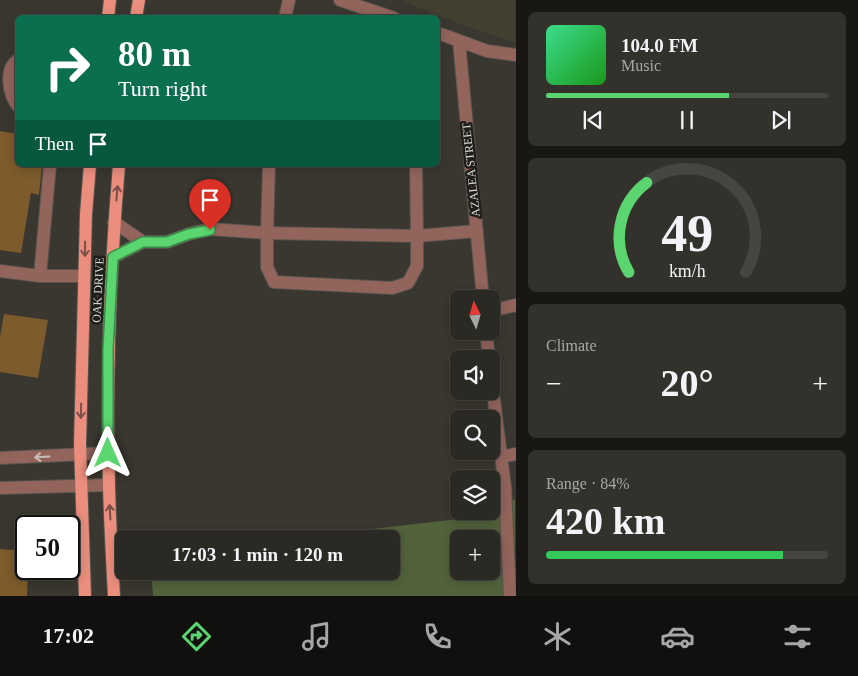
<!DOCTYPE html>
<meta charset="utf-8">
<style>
body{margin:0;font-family:"Times New Roman",serif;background:#33312b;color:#f1f3f6;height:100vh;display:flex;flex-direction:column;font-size:19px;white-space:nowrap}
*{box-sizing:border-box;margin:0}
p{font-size:16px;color:#a6a6a6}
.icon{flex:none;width:28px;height:28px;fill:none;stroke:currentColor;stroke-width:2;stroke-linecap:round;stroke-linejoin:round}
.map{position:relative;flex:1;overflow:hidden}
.drawer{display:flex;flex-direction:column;gap:12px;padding:12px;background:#181713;width:342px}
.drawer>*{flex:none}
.top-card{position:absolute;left:15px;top:15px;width:425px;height:152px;border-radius:8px;box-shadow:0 2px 12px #0003,0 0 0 1px #474541;background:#0b6e4f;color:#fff;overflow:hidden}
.needle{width:32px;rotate:355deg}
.fabs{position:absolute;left:450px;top:290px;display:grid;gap:10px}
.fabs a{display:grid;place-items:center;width:50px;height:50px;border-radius:8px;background:#2b2923;box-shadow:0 2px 12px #0003,0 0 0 1px #474541;font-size:25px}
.speed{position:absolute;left:15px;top:515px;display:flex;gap:10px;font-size:25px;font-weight:700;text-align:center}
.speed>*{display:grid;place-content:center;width:65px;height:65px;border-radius:50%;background:#2b2923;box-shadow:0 2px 12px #0003,0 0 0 1px #474541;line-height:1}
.speed .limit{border:2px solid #111;border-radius:8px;background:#fff;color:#111}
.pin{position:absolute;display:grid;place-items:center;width:42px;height:42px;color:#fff;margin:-51px -21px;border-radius:50% 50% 50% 0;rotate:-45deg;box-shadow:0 0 5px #0007}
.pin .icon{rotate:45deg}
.me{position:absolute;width:55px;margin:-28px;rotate:0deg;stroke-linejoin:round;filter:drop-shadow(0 0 4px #0008)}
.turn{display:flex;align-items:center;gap:18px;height:105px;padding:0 20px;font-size:22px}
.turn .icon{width:65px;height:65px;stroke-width:2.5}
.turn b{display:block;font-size:35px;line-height:42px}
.then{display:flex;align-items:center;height:48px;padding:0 20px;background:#0003;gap:10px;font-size:19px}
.big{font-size:38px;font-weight:700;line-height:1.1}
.drawer .widget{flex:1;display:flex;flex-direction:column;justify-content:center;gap:8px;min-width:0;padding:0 18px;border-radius:8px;background:#33312b}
.drawer .dial{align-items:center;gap:0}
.dial svg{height:130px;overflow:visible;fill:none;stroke:#474541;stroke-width:7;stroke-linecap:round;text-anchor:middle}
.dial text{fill:#f1f3f6;stroke:none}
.song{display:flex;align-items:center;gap:15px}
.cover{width:60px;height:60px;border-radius:8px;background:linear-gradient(135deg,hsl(150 70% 55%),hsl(120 70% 35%))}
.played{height:5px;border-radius:2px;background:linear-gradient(90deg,#5ad56f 65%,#474541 65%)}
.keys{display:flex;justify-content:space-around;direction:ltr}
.heat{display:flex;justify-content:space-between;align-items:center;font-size:28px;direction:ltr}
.charge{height:8px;border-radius:4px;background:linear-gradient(90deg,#34c759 84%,#474541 0)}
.trip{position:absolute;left:115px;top:530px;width:285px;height:50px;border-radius:8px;background:#2b2923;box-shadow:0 2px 12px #0003,0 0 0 1px #474541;font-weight:700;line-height:50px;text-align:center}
.tab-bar{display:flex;height:80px;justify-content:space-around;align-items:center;background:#11100e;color:#a6a6a6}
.tab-bar .icon{width:35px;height:35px}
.tab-bar .current{color:#5ad56f}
.tab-bar b{font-size:22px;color:#f1f3f6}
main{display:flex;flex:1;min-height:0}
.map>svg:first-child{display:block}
.built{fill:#423f30}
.green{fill:#52623b;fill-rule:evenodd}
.building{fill:#7d5b2c}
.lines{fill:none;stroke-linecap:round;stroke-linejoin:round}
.minor-casing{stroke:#56544d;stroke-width:14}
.major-casing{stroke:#56544d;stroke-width:14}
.minor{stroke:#92645c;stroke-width:12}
.major{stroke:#eb8e7e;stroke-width:12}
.oneway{stroke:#7b5048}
.oneway2{stroke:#c9bcb7}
.route-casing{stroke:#3a8a48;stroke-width:12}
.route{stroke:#5ad56f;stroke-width:9}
.labels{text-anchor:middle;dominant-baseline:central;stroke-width:5;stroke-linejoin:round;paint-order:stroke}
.street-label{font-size:12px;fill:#dbdad5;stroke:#1f1e1b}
</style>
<main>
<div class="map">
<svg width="516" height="596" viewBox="0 0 516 596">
<rect width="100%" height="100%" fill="#39372f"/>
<path class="built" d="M401 0H515V43L430 13Z"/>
<path class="green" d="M515 499V596H153L151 571H391V539H285L476 517ZM459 539H491V571H459Z"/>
<path class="building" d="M0 131 18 134V165H42L39 195 31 193 21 253 0 250Z
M4 314 48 320 38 378 0 372V337Z
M19 546 26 554V569H28L27 596H0V549L13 550Z"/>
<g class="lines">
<defs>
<path id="minor" d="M340 0 394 18
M285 18 289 0
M438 33 487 51 516 55
M459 41 483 299
M18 60C4 69 9 95 18 106
M269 165 267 233 417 236 416 165
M114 222 143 242
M113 257 143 242H167L189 234 210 229 267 233V267L274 282 392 288 408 283 417 266V236L477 231
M0 271 40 276 50 165
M40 276H84
M491 311 516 305
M486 331 489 359
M491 376 505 487 510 596
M501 457 516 454
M0 458 108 453
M0 488 109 485"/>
<path id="major" d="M108 18 110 0
M136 18 139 0
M85 596 80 444 86 214 90 165
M114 596C112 559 110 523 109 486 106 379 110 272 119 165"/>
</defs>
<use href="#minor" class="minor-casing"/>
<use href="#major" class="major-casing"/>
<use href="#minor" class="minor"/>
<use href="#major" class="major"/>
</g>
<defs><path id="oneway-shaft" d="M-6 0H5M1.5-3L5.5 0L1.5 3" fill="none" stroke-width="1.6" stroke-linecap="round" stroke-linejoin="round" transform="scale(1.25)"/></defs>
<g class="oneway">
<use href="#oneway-shaft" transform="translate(117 193) rotate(-85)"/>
<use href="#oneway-shaft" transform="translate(85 249) rotate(91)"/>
<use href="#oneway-shaft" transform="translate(81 411) rotate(91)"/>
<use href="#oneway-shaft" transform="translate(110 512) rotate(-93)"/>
</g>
<use class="oneway2" href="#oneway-shaft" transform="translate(42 457) rotate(177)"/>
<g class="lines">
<defs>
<path id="route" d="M108 453V350L113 257 143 242H167L189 234 210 230"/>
</defs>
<use href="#route" class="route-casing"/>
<use href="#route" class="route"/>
</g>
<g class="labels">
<g class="street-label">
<text transform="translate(471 170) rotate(-96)">AZALEA STREET</text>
<text transform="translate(98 290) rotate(-87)">OAK DRIVE</text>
</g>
</g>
</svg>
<div class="fabs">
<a><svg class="needle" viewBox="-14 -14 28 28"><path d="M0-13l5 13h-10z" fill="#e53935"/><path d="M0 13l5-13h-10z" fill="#a6a6a6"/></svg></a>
<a><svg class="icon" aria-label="sound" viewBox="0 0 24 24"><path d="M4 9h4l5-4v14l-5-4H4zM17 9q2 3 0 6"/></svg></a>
<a><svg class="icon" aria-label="search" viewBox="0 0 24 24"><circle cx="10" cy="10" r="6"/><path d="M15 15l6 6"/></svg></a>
<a><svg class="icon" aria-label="layers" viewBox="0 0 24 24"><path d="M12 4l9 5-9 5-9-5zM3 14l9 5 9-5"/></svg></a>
<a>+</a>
</div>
<div class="speed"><div class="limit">50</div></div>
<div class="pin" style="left:210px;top:230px;background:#d93025"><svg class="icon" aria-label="arrive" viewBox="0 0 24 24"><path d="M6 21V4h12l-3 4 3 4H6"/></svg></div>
<svg class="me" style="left:108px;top:453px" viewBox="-20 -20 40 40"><path d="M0-17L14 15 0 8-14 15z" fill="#5ad56f" stroke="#fff" stroke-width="4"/></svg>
<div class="trip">17:03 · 1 min · 120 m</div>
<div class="top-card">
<div class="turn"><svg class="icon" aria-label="right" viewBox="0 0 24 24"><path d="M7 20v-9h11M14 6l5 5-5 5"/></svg><div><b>80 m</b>Turn right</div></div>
<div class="then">Then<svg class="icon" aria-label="arrive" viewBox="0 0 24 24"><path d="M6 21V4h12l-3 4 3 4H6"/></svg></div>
</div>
</div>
<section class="drawer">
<div class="widget">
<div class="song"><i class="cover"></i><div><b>104.0 FM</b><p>Music</p></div></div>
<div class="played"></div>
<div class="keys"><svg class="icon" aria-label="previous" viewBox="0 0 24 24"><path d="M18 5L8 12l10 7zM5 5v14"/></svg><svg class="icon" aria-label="pause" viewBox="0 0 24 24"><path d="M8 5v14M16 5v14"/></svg><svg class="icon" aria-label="next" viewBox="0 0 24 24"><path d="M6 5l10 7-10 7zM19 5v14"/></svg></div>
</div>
<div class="widget dial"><svg viewBox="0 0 100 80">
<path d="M14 69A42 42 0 1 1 86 69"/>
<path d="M14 69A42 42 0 0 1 25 14" stroke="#5ad56f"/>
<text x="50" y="56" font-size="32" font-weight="700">49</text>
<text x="50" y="72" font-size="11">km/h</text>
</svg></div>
<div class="widget"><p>Climate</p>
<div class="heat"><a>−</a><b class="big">20°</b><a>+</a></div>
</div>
<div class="widget"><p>Range · 84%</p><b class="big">420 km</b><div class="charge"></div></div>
</section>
</main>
<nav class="tab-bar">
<b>17:02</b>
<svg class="icon current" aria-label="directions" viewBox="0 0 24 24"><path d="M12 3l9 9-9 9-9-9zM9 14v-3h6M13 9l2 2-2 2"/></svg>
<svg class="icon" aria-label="music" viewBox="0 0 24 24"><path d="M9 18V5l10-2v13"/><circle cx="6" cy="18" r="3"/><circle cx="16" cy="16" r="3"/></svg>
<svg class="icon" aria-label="phone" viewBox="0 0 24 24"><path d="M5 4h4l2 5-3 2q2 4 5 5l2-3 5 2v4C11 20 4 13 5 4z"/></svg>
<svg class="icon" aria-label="climate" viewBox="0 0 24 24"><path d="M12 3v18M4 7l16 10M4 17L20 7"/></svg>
<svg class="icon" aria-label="car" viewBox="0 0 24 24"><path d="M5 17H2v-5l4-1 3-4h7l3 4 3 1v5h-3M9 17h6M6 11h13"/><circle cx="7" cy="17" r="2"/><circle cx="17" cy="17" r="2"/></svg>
<svg class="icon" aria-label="filters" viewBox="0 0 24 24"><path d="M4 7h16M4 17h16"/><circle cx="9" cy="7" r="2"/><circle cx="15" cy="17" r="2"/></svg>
</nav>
